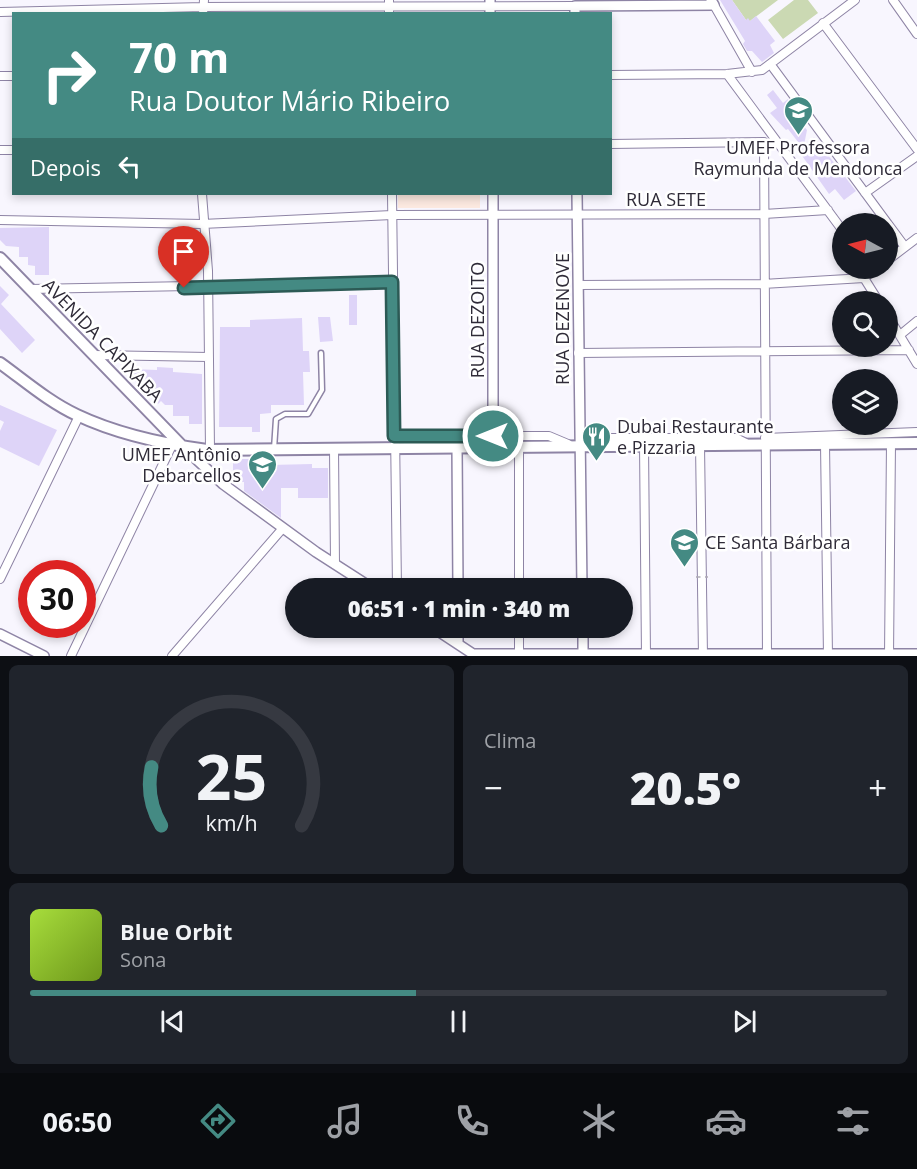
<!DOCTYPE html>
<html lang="pt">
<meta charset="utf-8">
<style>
body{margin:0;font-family:"Open Sans",sans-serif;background:#20242c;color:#f1f3f6;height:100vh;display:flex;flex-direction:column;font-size:22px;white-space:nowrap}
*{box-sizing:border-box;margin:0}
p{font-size:20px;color:#9ea1a6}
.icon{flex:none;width:33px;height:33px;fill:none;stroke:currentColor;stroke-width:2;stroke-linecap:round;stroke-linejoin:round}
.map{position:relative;height:656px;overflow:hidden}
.sheet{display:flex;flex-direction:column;gap:9px;padding:9px;background:#0d0f14;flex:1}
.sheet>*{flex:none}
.banner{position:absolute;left:12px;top:12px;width:600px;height:183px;border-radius:0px;box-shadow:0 3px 9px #0003;background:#448a83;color:#fff;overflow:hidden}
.needle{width:39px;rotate:277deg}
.controls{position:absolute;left:832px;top:213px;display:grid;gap:12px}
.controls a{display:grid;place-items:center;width:66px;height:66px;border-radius:50%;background:#171b24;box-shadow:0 3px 9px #0003;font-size:30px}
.speed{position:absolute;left:18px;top:560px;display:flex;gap:12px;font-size:30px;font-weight:700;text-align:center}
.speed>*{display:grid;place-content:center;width:78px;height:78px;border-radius:50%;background:#171b24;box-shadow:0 3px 9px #0003;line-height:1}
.speed .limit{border:9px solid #d22;background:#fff;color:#111}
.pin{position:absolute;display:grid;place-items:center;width:51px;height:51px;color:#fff;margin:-62px -26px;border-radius:50% 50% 50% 0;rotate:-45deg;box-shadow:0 0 6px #0007}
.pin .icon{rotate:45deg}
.me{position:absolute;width:66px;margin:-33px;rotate:270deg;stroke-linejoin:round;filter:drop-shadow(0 0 4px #0008)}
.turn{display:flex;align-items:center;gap:21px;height:126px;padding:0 18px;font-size:27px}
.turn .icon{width:78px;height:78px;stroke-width:2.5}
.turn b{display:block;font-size:42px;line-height:51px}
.then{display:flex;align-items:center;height:57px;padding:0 18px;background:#0003;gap:12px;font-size:22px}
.big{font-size:45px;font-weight:800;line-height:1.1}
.sheet .widget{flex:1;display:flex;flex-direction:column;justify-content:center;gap:9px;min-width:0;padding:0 21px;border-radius:9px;background:#20242c}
.sheet .dial{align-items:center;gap:0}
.dial svg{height:156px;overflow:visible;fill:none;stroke:#363941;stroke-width:7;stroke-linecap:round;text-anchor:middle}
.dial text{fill:#f1f3f6;stroke:none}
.song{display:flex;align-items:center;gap:18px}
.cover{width:72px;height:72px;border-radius:9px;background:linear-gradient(135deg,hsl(80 70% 55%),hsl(80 70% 35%))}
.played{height:6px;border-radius:3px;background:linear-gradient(90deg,#448a83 45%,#363941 45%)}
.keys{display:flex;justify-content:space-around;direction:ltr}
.heat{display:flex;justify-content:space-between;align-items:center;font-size:33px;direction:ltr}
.sheet .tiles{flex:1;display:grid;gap:9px;grid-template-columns:1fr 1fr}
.widget:last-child{grid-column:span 2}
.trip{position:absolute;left:285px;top:578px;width:348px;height:60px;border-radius:30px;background:#171b24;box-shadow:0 3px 9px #0003;font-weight:800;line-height:60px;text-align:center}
.tab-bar{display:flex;height:96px;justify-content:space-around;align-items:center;background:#090b0e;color:#9ea1a6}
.tab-bar .icon{width:42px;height:42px}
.tab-bar .active{color:#448a83}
.tab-bar b{font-size:27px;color:#f1f3f6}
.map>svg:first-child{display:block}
.commercial{fill:#fce9e0}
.green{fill:#cbd9b3}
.building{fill:#ded4f8}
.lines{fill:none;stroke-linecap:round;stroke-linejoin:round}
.service-casing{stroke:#8e84a5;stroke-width:7}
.minor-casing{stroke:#8e84a5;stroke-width:10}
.tertiary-casing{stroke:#8e84a5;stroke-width:12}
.secondary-casing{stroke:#8e84a5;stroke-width:14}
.service{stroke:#fff;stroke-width:4}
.minor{stroke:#fff;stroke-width:8}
.tertiary{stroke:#fff;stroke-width:9}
.secondary{stroke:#fff;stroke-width:10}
.path-bridge{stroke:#aeabb5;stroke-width:1.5;stroke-dasharray:4.5 4.5;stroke-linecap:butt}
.route-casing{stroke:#2c5a55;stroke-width:15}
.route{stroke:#448a83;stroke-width:10}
.labels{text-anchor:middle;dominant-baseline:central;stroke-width:5;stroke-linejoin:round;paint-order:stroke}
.poi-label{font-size:18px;fill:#2f2b38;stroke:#fff;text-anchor:start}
.street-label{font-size:18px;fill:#2f2b38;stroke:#fff}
</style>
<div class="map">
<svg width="917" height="656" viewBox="0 0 917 656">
<rect width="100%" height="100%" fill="#f8f6fe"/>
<path class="commercial" d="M398 194H480V208H398Z"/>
<path class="green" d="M732 0H778L750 21 746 20Z
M794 0H808L818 13 783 39 768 20Z"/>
<path class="building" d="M720 0H732L746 20 748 18 750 21 756 16 775 41 770 45 774 53 762 62 752 51H747L743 44 745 41Z
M773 90 783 103 788 99 801 119 799 121 807 130 804 145 814 137 856 191 844 200 835 189 829 194 798 150 802 147 788 129 786 130 770 113 777 108 767 95Z
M49 227V275H35V266L28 265V257H19V247L6 246 0 240V228Z
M0 286 9 295 1 304 35 340 22 353 0 329Z
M349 295H357V325H349Z
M318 317H330L333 341 320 342Z
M302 318 303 351H309L310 372H303L304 405H271V413L260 414V432H252V427H219L220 327H250V320Z
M157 367 173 368V372L202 374V424H189V416H173V405H165L161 401 158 404 131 377 132 369 157 370Z
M0 405 57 430 39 466 0 447V431L4 422 0 420Z
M233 459H269L270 465 312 464V468H328V498H298V488H281V518L244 491V482H233Z"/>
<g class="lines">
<defs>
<path id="service" d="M274 449 276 419 285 414H308L322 390 321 353"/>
<path id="minor" d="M389 0V14
M893 0 917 34
M714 5 752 72
M0 12 203 7 575 6
M203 14 204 0
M823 23 917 149
M771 65 888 224
M727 74 843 231
M610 75 727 74 762 70 855 0
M0 76H14
M764 142 767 656
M610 144 764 142
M0 150H14
M865 193 917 156
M202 194 208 271 210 450
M392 194 397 588
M0 220 202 224 392 215 764 214 828 210
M888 224 905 247
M888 260 917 238
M864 278 879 302
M864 278 876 268
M578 285 763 284 864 278
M30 289 392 282
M888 316 917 364
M900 335 917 321
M578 353 909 350
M94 355 209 357
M394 436H549L568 444
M765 438 917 432
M644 444 646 656
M825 444 828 656
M519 445V588
M589 445 602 438H736L746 443
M700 445 703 656
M334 448 335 564
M0 579 79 416
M519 627V655
M71 656 174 441
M172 656 283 528
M889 656 891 443"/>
<path id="tertiary" d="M490 0V14
M575 14V6L714 5 711 0
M577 194 582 588
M181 445 223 484 316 552 372 588
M457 446 458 588
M493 446V194
M432 627 473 654H917
M458 627V644
M583 627V656
M0 634 44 656"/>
<path id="secondary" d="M0 258 181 445
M0 363C25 381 49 402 77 415 117 434 164 444 207 450L917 443"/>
</defs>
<use href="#service" class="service-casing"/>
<use href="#minor" class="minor-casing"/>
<use href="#tertiary" class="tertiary-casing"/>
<use href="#secondary" class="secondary-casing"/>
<use href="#service" class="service"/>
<use href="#minor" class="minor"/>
<use href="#tertiary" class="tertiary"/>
<use href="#secondary" class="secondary"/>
<path class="path-bridge" d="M696 577H708"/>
</g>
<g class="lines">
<defs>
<path id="route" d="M184 288 392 282 394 436H493"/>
</defs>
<use href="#route" class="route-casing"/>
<use href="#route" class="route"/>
</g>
<defs>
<symbol id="school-pin" viewBox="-11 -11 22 30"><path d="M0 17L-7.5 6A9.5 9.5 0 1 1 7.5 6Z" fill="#448a83" stroke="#fff"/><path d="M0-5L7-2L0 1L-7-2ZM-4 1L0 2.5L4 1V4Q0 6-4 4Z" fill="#fff"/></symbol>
<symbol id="restaurant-pin" viewBox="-11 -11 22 30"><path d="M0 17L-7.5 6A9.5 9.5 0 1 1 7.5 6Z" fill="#448a83" stroke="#fff"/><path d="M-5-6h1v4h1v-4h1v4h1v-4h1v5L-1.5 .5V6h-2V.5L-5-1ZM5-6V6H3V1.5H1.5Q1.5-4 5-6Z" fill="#fff"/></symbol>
</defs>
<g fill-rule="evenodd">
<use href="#school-pin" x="782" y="94" width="33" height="45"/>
<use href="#restaurant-pin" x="580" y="420" width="33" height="45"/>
<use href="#school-pin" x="246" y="448" width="33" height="45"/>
<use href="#school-pin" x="668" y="526" width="33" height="45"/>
</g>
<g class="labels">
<g class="poi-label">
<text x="798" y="147" text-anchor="middle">UMEF Professora<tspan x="798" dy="21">Raymunda de Mendonca</tspan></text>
<text x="617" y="426">Dubai Restaurante<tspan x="617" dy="21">e Pizzaria</tspan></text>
<text x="241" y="454" text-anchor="end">UMEF Antônio<tspan x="241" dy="21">Debarcellos</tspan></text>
<text x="705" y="542">CE Santa Bárbara</text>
</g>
<g class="street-label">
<text x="666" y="199">RUA SETE</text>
<text transform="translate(562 319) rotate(-90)">RUA DEZENOVE</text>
<text transform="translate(477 320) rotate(-90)">RUA DEZOITO</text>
<text transform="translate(103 340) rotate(46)">AVENIDA CAPIXABA</text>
</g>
</g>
</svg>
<div class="controls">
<a><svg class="needle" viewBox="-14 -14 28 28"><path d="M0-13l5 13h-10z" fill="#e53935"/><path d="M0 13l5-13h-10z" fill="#9ea1a6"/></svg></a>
<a><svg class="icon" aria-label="search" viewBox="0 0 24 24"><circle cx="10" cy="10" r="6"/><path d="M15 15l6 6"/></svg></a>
<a><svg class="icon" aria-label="layers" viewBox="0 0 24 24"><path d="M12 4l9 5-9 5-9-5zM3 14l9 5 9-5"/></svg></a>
</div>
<div class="speed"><div class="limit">30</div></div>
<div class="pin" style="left:184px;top:288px;background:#d93025"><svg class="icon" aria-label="arrive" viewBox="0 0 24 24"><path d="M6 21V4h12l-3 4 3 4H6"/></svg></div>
<svg class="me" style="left:493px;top:436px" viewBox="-20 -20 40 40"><circle r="17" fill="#448a83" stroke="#fff" stroke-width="3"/><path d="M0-11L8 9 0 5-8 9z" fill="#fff"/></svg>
<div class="trip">06:51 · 1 min · 340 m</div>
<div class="banner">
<div class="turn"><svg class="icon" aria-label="right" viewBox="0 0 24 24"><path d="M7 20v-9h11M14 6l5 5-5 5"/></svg><div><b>70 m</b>Rua Doutor Mário Ribeiro</div></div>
<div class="then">Depois<svg class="icon" aria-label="left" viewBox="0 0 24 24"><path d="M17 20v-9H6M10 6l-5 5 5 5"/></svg></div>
</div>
</div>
<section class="sheet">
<div class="tiles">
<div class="widget dial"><svg viewBox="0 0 100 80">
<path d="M14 69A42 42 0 1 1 86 69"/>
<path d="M14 69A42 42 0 0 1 9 39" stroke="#448a83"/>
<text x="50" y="56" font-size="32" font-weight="700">25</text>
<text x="50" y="72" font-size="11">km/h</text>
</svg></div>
<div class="widget"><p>Clima</p>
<div class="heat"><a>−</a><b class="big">20.5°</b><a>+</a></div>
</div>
<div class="widget">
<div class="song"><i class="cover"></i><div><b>Blue Orbit</b><p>Sona</p></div></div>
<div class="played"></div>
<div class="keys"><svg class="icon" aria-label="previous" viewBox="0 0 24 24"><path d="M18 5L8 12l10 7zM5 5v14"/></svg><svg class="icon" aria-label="pause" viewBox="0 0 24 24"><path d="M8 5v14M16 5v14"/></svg><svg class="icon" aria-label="next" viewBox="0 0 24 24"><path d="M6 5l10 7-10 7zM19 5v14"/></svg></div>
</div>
</div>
</section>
<nav class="tab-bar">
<b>06:50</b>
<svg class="icon active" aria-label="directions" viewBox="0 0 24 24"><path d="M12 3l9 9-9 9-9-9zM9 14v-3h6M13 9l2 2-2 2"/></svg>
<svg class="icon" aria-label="music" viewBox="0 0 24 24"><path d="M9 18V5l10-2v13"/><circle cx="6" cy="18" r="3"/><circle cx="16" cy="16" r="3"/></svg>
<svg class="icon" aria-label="phone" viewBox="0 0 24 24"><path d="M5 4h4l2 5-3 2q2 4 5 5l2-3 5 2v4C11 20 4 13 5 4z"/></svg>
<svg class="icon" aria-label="climate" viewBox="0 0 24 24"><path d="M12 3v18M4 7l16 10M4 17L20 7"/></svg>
<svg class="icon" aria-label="car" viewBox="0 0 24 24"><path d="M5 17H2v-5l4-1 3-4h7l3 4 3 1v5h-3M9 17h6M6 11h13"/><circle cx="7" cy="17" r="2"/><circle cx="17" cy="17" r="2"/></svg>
<svg class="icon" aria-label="filters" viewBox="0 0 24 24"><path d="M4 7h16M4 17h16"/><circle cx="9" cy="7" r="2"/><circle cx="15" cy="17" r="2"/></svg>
</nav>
